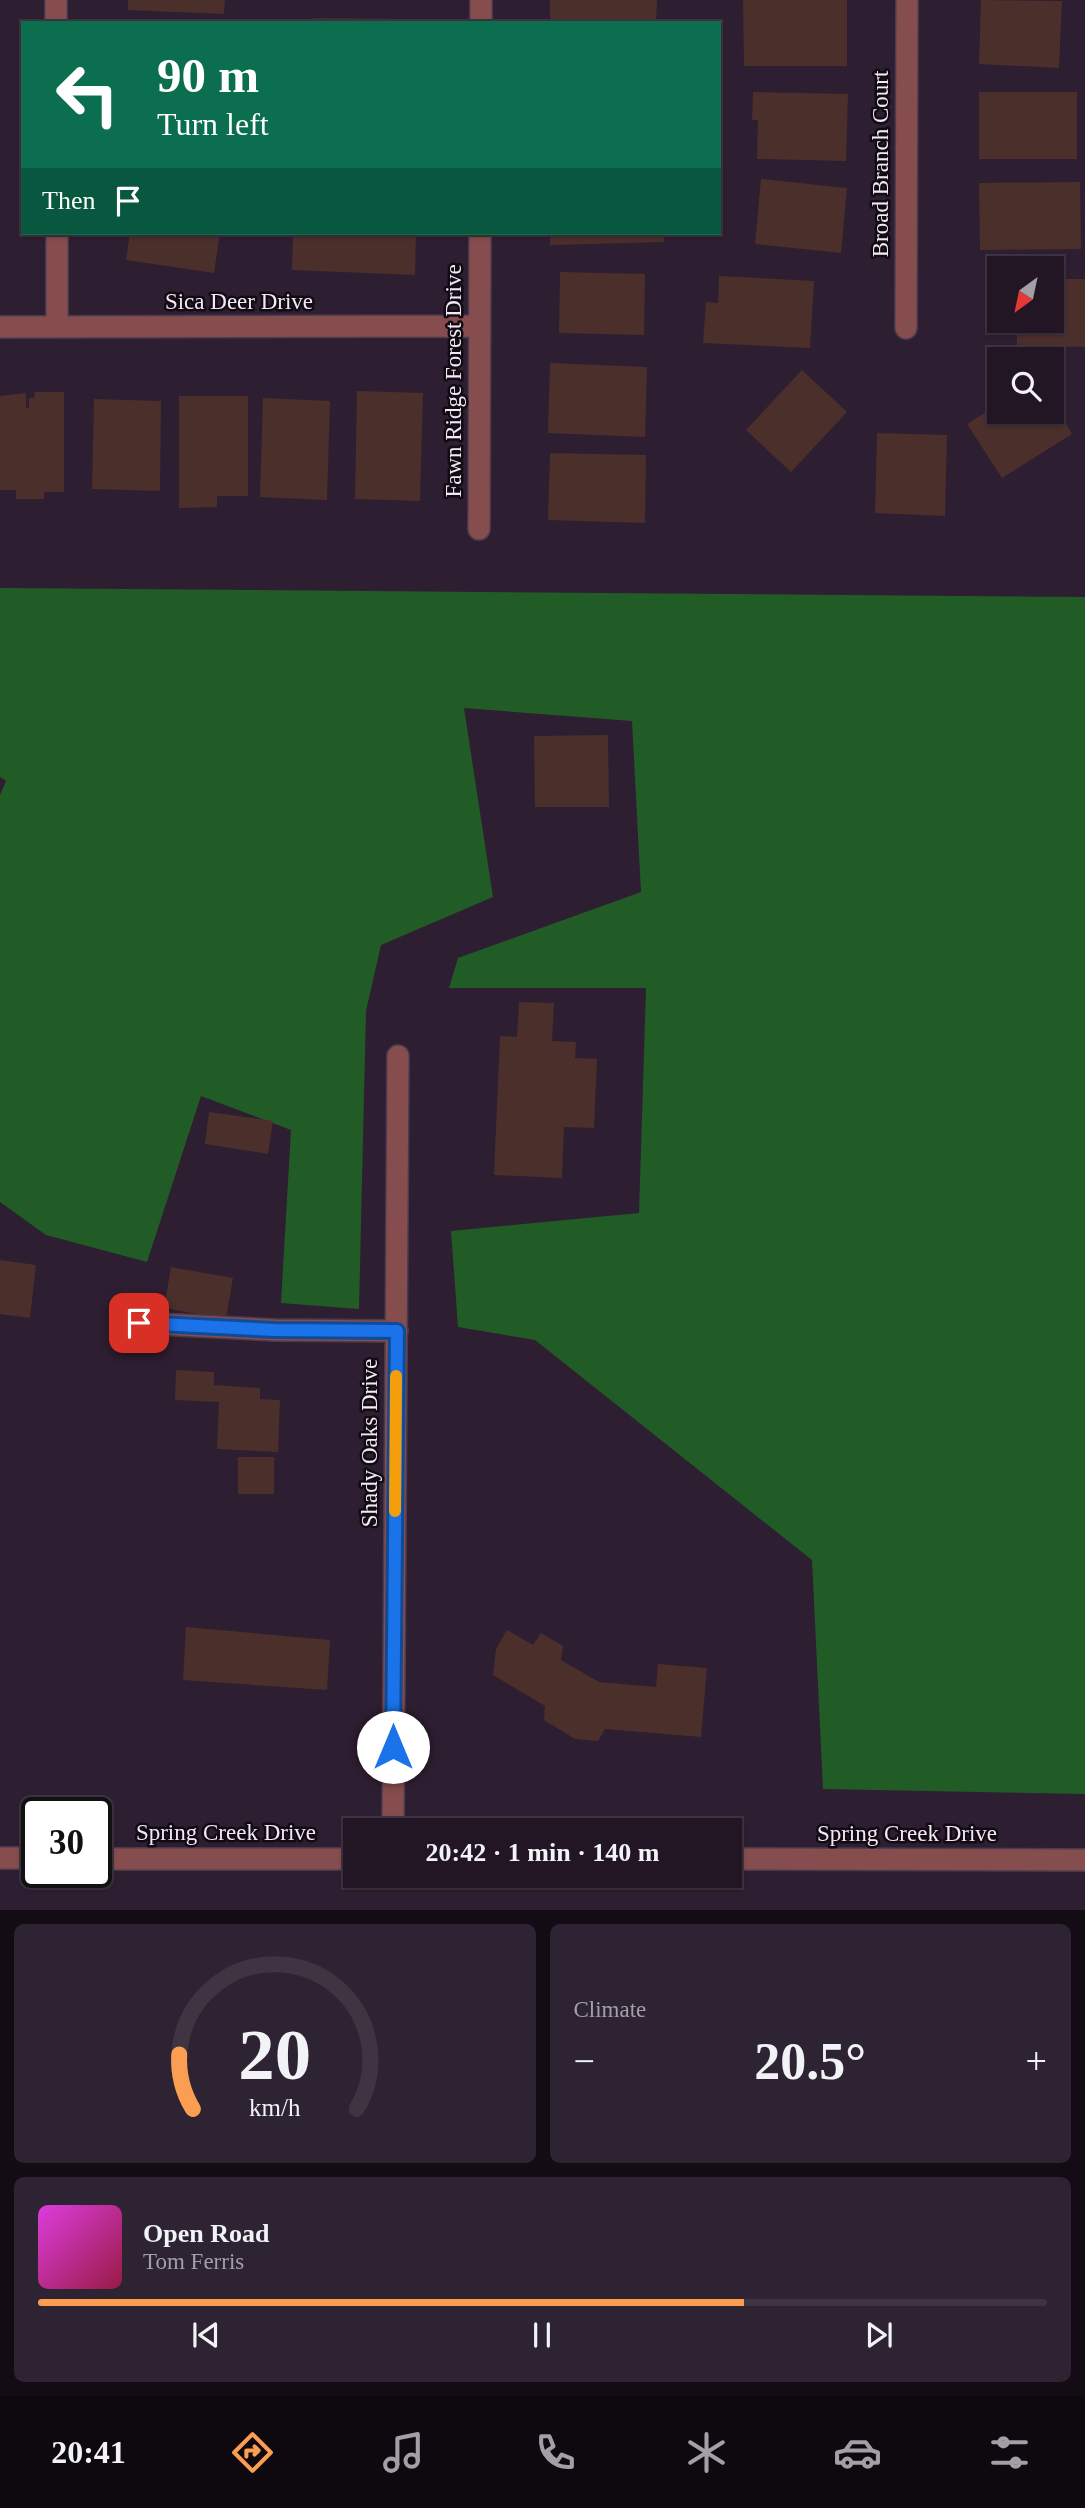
<!DOCTYPE html>
<meta charset="utf-8">
<style>
body{margin:0;font-family:Georgia,serif;background:#2e2332;color:#f1f3f6;height:100vh;display:flex;flex-direction:column;font-size:26px;white-space:nowrap}
*{box-sizing:border-box;margin:0}
p{font-size:23px;color:#a29fa7}
.icon{flex:none;width:38px;height:38px;fill:none;stroke:currentColor;stroke-width:2;stroke-linecap:round;stroke-linejoin:round}
.map{position:relative;height:1910px;overflow:hidden}
.drawer{display:flex;flex-direction:column;gap:14px;padding:14px;background:#130c14;flex:1}
.drawer>*{flex:none}
.guide{position:absolute;left:21px;top:21px;width:700px;height:214px;border-radius:0px;box-shadow:0 2px 5px #0004,0 0 0 2px #3f3542;background:#0b6e4f;color:#fff;overflow:hidden}
.needle{width:46px;rotate:213deg}
.fabs{position:absolute;left:987px;top:256px;display:grid;gap:14px}
.fabs a{display:grid;place-items:center;width:77px;height:77px;border-radius:0px;background:#221625;box-shadow:0 2px 5px #0004,0 0 0 2px #3f3542;font-size:35px}
.speed{position:absolute;left:21px;top:1797px;display:flex;gap:14px;font-size:35px;font-weight:700;text-align:center}
.speed>*{display:grid;place-content:center;width:91px;height:91px;border-radius:50%;background:#221625;box-shadow:0 2px 5px #0004,0 0 0 2px #3f3542;line-height:1}
.speed .limit{border:4px solid #111;border-radius:10px;background:#fff;color:#111}
.pin{position:absolute;display:grid;place-items:center;width:60px;height:60px;color:#fff;margin:-30px;border-radius:14px;box-shadow:0 4px 10px #0006}
.me{position:absolute;width:77px;margin:-38px;rotate:0deg;stroke-linejoin:round;filter:drop-shadow(0 0 5px #0008)}
.turn{display:flex;align-items:center;gap:24px;height:147px;padding:0 21px;font-size:32px}
.turn .icon{width:91px;height:91px;stroke-width:2.5}
.turn b{display:block;font-size:49px;line-height:60px}
.then{display:flex;align-items:center;height:66px;padding:0 21px;background:#0003;gap:14px;font-size:26px}
.big{font-size:52px;font-weight:700;line-height:1.1}
.drawer .widget{flex:1;display:flex;flex-direction:column;justify-content:center;gap:10px;min-width:0;padding:0 24px;border-radius:10px;background:#2e2332}
.drawer .dial{align-items:center;gap:0}
.dial svg{height:182px;overflow:visible;fill:none;stroke:#3f3542;stroke-width:7;stroke-linecap:round;text-anchor:middle}
.dial text{fill:#f1f3f6;stroke:none}
.song{display:flex;align-items:center;gap:21px}
.cover{width:84px;height:84px;border-radius:10px;background:linear-gradient(135deg,hsl(300 70% 55%),hsl(340 70% 35%))}
.played{height:7px;border-radius:4px;background:linear-gradient(90deg,#fb9e52 70%,#3f3542 70%)}
.keys{display:flex;justify-content:space-around;direction:ltr}
.heat{display:flex;justify-content:space-between;align-items:center;font-size:38px;direction:ltr}
.drawer .tiles{flex:1;display:grid;gap:14px;grid-template-columns:1fr 1fr}
.widget:last-child{grid-column:span 2}
.trip{position:absolute;left:343px;top:1818px;width:399px;height:70px;border-radius:0px;background:#221625;box-shadow:0 2px 5px #0004,0 0 0 2px #3f3542;font-weight:700;line-height:70px;text-align:center}
.tab-bar{display:flex;height:112px;justify-content:space-around;align-items:center;background:#0e090f;color:#a29fa7}
.tab-bar .icon{width:49px;height:49px}
.tab-bar .selected{color:#fb9e52}
.tab-bar b{font-size:32px;color:#f1f3f6}
.map>svg:first-child{display:block}
.green{fill:#215c26}
.building{fill:#4b2f2b}
.lines{fill:none;stroke-linecap:round;stroke-linejoin:round}
.minor-casing{stroke:#4a3a4c;stroke-width:24}
.minor{stroke:#854d4d;stroke-width:21}
.route-casing{stroke:#114b97;stroke-width:18}
.route{stroke:#1a73e8;stroke-width:12}
.slow{stroke:#f59e0b;stroke-width:12}
.labels{text-anchor:middle;dominant-baseline:central;stroke-width:5;stroke-linejoin:round;paint-order:stroke}
.street-label{font-size:23px;fill:#f3e8f5;stroke:#120b14}
</style>
<div class="map">
<svg width="1085" height="1910" viewBox="0 0 1085 1910">
<rect width="100%" height="100%" fill="#2e1e31"/>
<path class="green" d="M0 588 1085 597V1794L823 1789 812 1560 535 1340 458 1327 451 1231 639 1213 646 988H449L458 958 641 892 632 721 464 708 493 897 381 945 366 1011 359 1309 281 1303 291 1130 201 1096 147 1262 46 1235 0 1202V795L6 781 0 777Z"/>
<path class="building" d="M128 0H225L224 14 128 10Z
M550 0H657L656 23H550Z
M743 0H847V66H744Z
M981 0 1062 1 1059 68 979 64Z
M313 18 415 19V23H313Z
M753 92 848 94 846 161 757 159 758 120H752Z
M979 92H1077V159H979Z
M761 179 847 188 841 253 755 244Z
M1080 182 1081 249 980 250 979 183Z
M130 233H220L214 273 126 260Z
M293 233H416L415 275 292 270Z
M550 233H664V242L550 245Z
M560 272 645 274 644 335 559 333Z
M719 276 814 281 810 348 703 343 706 302 718 303Z
M1052 279H1085V347L1017 346V320H1052Z
M550 363 647 367 645 437 548 433Z
M802 370 847 412 791 472 746 430Z
M357 391 423 393 420 501 355 499Z
M35 392H64V492H44V499H16V490H0V396L26 393V408H29V398H34Z
M179 396H248V496H217V507L179 508Z
M263 398 330 401 327 500 260 497Z
M94 399 161 401 160 491 92 489Z
M1052 400 1072 434 1002 478 967 424 999 404V411H1052Z
M877 433 947 435 945 516 875 513Z
M550 453 646 455 645 523 548 520Z
M608 735 609 807H535L534 736Z
M519 1002 554 1003 552 1041 576 1042 575 1058 597 1059 594 1128 564 1127 562 1178 494 1175 500 1036 517 1037Z
M209 1112 273 1121 268 1154 205 1144Z
M0 1260 36 1265 30 1318 0 1314Z
M171 1267 233 1278 226 1319 164 1308Z
M176 1370 214 1372V1385L260 1388V1399L280 1400 278 1452 217 1449 219 1402 175 1400Z
M238 1457H274V1494H238Z
M186 1627 330 1640 327 1690 183 1680Z
M507 1630 533 1645 541 1633 563 1646 561 1660 599 1682 656 1687 658 1664 707 1668 701 1737 605 1729 598 1741 575 1739 544 1720 545 1706 493 1675 496 1649Z"/>
<g class="lines">
<defs>
<path id="minor" d="M56 0V23
M481 23V0
M57 233V327
M0 327 479 326
M906 328 907 0
M479 529 480 233
M139 1323 275 1330 397 1331
M393 1830 398 1056
M0 1858H37
M96 1859H355
M730 1859 1085 1860"/>
</defs>
<use href="#minor" class="minor-casing"/>
<use href="#minor" class="minor"/>
</g>
<g class="lines">
<defs>
<path id="route" d="M139 1323 275 1330 397 1331 393 1747"/>
</defs>
<use href="#route" class="route-casing"/>
<use href="#route" class="route"/>
<path class="slow" d="M395 1511 396 1376"/>
</g>
<g class="labels">
<g class="street-label">
<text transform="translate(880 164) rotate(-90)">Broad Branch Court</text>
<text x="239" y="301">Sica Deer Drive</text>
<text transform="translate(453 381) rotate(-90)">Fawn Ridge Forest Drive</text>
<text transform="translate(369 1443) rotate(-90)">Shady Oaks Drive</text>
<text x="226" y="1832">Spring Creek Drive</text>
<text x="907" y="1833">Spring Creek Drive</text>
</g>
</g>
</svg>
<div class="fabs">
<a><svg class="needle" viewBox="-14 -14 28 28"><path d="M0-13l5 13h-10z" fill="#e53935"/><path d="M0 13l5-13h-10z" fill="#a29fa7"/></svg></a>
<a><svg class="icon" aria-label="search" viewBox="0 0 24 24"><circle cx="10" cy="10" r="6"/><path d="M15 15l6 6"/></svg></a>
</div>
<div class="speed"><div class="limit">30</div></div>
<div class="pin" style="left:139px;top:1323px;background:#d93025"><svg class="icon" aria-label="arrive" viewBox="0 0 24 24"><path d="M6 21V4h12l-3 4 3 4H6"/></svg></div>
<svg class="me" style="left:393px;top:1747px" viewBox="-20 -20 40 40"><circle r="19" fill="#fff"/><path d="M0-13L10 11 0 6-10 11z" fill="#1a73e8"/></svg>
<div class="trip">20:42 · 1 min · 140 m</div>
<div class="guide">
<div class="turn"><svg class="icon" aria-label="left" viewBox="0 0 24 24"><path d="M17 20v-9H6M10 6l-5 5 5 5"/></svg><div><b>90 m</b>Turn left</div></div>
<div class="then">Then<svg class="icon" aria-label="arrive" viewBox="0 0 24 24"><path d="M6 21V4h12l-3 4 3 4H6"/></svg></div>
</div>
</div>
<section class="drawer">
<div class="tiles">
<div class="widget dial"><svg viewBox="0 0 100 80">
<path d="M14 69A42 42 0 1 1 86 69"/>
<path d="M14 69A42 42 0 0 1 8 45" stroke="#fb9e52"/>
<text x="50" y="56" font-size="32" font-weight="700">20</text>
<text x="50" y="72" font-size="11">km/h</text>
</svg></div>
<div class="widget"><p>Climate</p>
<div class="heat"><a>−</a><b class="big">20.5°</b><a>+</a></div>
</div>
<div class="widget">
<div class="song"><i class="cover"></i><div><b>Open Road</b><p>Tom Ferris</p></div></div>
<div class="played"></div>
<div class="keys"><svg class="icon" aria-label="previous" viewBox="0 0 24 24"><path d="M18 5L8 12l10 7zM5 5v14"/></svg><svg class="icon" aria-label="pause" viewBox="0 0 24 24"><path d="M8 5v14M16 5v14"/></svg><svg class="icon" aria-label="next" viewBox="0 0 24 24"><path d="M6 5l10 7-10 7zM19 5v14"/></svg></div>
</div>
</div>
</section>
<nav class="tab-bar">
<b>20:41</b>
<svg class="icon selected" aria-label="directions" viewBox="0 0 24 24"><path d="M12 3l9 9-9 9-9-9zM9 14v-3h6M13 9l2 2-2 2"/></svg>
<svg class="icon" aria-label="music" viewBox="0 0 24 24"><path d="M9 18V5l10-2v13"/><circle cx="6" cy="18" r="3"/><circle cx="16" cy="16" r="3"/></svg>
<svg class="icon" aria-label="phone" viewBox="0 0 24 24"><path d="M5 4h4l2 5-3 2q2 4 5 5l2-3 5 2v4C11 20 4 13 5 4z"/></svg>
<svg class="icon" aria-label="climate" viewBox="0 0 24 24"><path d="M12 3v18M4 7l16 10M4 17L20 7"/></svg>
<svg class="icon" aria-label="car" viewBox="0 0 24 24"><path d="M5 17H2v-5l4-1 3-4h7l3 4 3 1v5h-3M9 17h6M6 11h13"/><circle cx="7" cy="17" r="2"/><circle cx="17" cy="17" r="2"/></svg>
<svg class="icon" aria-label="filters" viewBox="0 0 24 24"><path d="M4 7h16M4 17h16"/><circle cx="9" cy="7" r="2"/><circle cx="15" cy="17" r="2"/></svg>
</nav>
